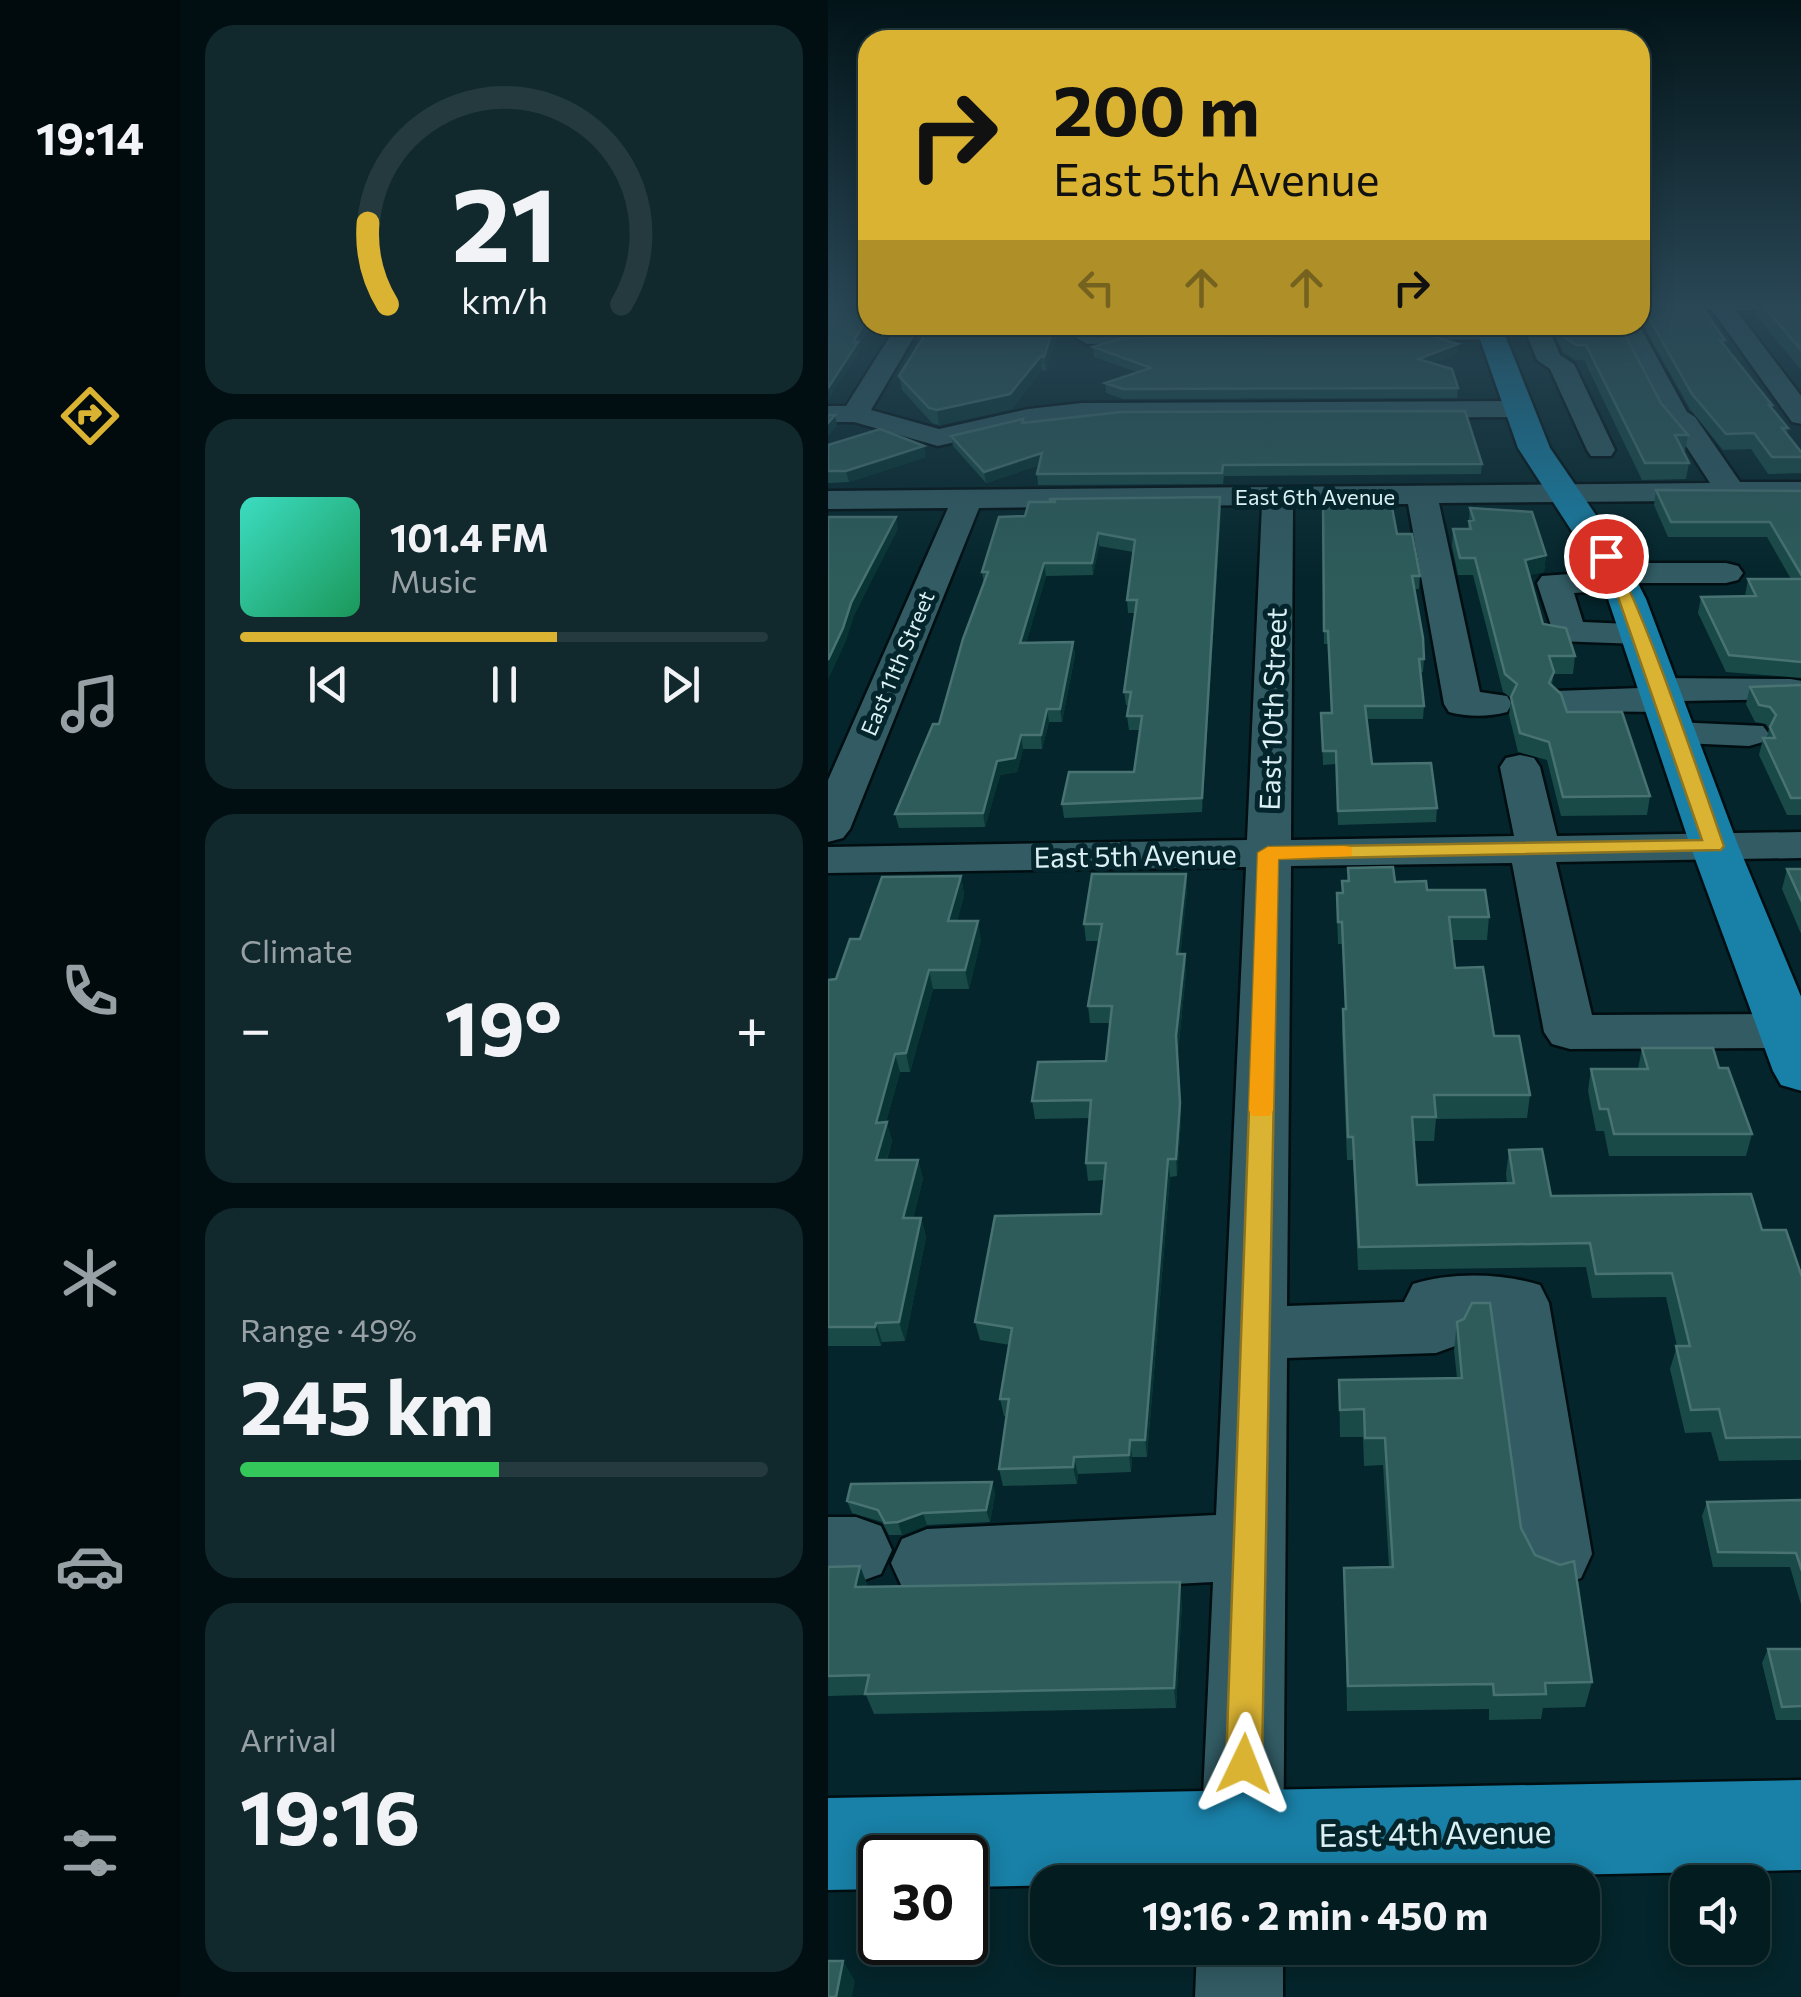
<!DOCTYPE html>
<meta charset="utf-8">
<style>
body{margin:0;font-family:Commissioner,sans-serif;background:#11292d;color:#f1f3f6;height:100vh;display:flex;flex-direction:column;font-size:38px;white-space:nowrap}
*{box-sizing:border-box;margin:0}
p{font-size:32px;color:#97a1a5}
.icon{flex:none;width:55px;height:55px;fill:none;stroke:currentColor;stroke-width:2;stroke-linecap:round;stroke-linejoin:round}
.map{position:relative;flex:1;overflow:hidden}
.details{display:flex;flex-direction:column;gap:25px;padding:25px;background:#020f12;width:648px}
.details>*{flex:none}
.banner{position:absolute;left:30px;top:30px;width:792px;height:305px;border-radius:30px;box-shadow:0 5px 25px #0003,0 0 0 2px #243a3e;background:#dab333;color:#111;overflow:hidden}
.tools{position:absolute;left:842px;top:1865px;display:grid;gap:20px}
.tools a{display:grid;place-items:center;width:100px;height:100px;border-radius:20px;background:#031c20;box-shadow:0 5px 25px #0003,0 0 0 2px #243a3e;font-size:50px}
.speed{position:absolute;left:30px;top:1835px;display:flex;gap:20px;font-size:50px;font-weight:700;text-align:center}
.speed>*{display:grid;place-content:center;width:130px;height:130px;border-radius:50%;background:#031c20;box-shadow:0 5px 25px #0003,0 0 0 2px #243a3e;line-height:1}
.speed .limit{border:5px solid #111;border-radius:15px;background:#fff;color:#111}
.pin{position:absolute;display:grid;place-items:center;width:85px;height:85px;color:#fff;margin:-42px;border:5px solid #fff;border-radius:50%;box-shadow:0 2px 10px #0007}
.me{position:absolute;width:110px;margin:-55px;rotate:2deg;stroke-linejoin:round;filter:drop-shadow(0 0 8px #0008)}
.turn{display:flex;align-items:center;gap:35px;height:210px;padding:0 30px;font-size:45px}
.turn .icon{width:130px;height:130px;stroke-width:2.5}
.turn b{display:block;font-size:70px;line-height:85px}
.lanes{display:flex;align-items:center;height:95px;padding:0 30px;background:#0003;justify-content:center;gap:50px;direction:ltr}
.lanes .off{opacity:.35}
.big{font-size:75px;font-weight:700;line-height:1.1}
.details .tile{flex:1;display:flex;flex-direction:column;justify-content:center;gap:15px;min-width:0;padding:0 35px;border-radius:30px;background:#11292d}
.details .dial{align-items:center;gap:0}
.dial svg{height:260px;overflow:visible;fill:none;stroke:#243a3e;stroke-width:7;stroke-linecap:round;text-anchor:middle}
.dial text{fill:#f1f3f6;stroke:none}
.song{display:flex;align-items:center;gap:30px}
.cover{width:120px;height:120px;border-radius:15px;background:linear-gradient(135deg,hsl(170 70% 55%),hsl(150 70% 35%))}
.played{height:10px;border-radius:5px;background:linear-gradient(90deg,#dab333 60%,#243a3e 60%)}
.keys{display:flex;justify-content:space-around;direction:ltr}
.heat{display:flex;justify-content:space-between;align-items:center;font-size:55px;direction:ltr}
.charge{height:15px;border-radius:8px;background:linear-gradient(90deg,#34c759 49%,#243a3e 0)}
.trip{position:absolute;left:202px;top:1865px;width:570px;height:100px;border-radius:30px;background:#031c20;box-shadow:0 5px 25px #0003,0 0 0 2px #243a3e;font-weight:700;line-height:100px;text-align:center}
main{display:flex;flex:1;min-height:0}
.menu{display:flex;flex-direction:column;width:180px;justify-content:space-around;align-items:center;background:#010b0d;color:#97a1a5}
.menu .icon{width:70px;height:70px}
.menu .current{color:#dab333}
.menu b{font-size:45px;color:#f1f3f6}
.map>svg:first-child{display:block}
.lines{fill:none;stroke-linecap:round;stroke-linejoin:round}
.minor-casing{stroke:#000d11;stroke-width:5}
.major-casing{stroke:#000d11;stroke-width:5}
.minor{fill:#325b63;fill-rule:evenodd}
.major{fill:#1980a7;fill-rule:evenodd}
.wall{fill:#194a47}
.shaded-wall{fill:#083434}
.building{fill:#2d5c5a;stroke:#487372;stroke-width:2.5}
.route{fill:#dab333;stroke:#8e7421;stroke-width:2.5}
.slow{fill:#f59e0b}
.labels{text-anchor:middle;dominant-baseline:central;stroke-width:10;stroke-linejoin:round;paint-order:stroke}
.far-street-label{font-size:22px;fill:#daf0f5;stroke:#04252b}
.street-label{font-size:28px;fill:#daf0f5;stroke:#04252b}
.near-street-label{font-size:32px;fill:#daf0f5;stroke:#04252b}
</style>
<main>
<nav class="menu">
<b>19:14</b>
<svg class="icon current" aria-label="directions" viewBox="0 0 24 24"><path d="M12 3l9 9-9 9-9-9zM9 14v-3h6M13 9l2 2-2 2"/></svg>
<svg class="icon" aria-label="music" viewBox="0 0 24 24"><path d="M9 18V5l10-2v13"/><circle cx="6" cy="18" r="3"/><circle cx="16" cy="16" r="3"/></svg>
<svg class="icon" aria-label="phone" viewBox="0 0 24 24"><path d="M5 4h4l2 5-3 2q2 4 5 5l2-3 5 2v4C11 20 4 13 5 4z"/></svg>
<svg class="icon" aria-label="climate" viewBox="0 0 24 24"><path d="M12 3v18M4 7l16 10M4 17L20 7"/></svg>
<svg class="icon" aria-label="car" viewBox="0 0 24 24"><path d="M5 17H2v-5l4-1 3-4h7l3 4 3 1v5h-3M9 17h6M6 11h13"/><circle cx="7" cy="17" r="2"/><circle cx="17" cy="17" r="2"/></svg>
<svg class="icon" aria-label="filters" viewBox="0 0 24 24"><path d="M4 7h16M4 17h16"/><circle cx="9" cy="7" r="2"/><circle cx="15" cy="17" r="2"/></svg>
</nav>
<section class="details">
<div class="tile dial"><svg viewBox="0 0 100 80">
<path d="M14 69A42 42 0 1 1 86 69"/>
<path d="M14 69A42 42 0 0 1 8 44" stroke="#dab333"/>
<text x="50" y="56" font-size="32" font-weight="700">21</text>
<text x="50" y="72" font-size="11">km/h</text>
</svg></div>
<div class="tile">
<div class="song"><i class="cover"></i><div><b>101.4 FM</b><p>Music</p></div></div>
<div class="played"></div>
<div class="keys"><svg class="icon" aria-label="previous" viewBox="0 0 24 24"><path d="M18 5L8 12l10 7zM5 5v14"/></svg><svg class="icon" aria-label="pause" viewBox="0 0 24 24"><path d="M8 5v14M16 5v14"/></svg><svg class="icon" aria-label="next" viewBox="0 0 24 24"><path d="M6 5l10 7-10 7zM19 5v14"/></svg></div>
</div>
<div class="tile"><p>Climate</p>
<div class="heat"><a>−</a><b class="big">19°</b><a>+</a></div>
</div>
<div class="tile"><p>Range · 49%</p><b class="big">245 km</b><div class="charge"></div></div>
<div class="tile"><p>Arrival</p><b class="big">19:16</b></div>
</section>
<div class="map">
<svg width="974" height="1997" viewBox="0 0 974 1997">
<rect width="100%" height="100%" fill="#04252b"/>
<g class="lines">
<defs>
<path id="minor" d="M812 302H974V310H908L974 397V424L964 422 884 310 812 311Z
M69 325H93L43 410 111 429 200 409 254 403 691 401 705 409 691 417 254 419 200 425 110 446 26 422H0V406H18Z
M695 325H719L732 355 746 364 787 450 783 456H763L759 450 722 369 709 360Z
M787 325H811L859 412 867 417 912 482H974V500L611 503 652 692 679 696 684 704 679 712C660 717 640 717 621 712L616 704 580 504 465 505 463 840 686 836 672 767 678 758 692 755 706 758 712 767 729 836 974 832V858L728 862 764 1015 958 1014 974 1018V1044L958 1048 742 1049 724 1044 716 1032 684 863 463 866 459 1306 576 1302 585 1284C623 1272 674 1273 712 1285L721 1303 764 1554 753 1578 728 1588 703 1578 692 1554 662 1328 639 1327 630 1345 608 1353 459 1358 455 1882H371L385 1582 99 1597 74 1587 63 1563 74 1539 99 1529 388 1515 418 867 0 873V847L419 840 434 505 151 508 22 829 15 838 0 842V780L120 508 0 509V491L882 483 847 429 834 417Z
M663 327 672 329 675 334 672 339 259 344 247 337 259 330Z
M786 563H898L910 566 915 573 910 580 898 583H807L803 589 746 593 755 622 824 625 829 633 824 641 811 644 728 641 709 583 714 576 770 572 774 566Z
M830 678 962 679 974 681V699L853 701 848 708 834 712 741 711 727 707 722 699 727 691 812 688 817 681Z
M846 722 935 726 941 734 935 742 921 746 832 742 826 734 832 726Z
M0 1517H28L53 1526 64 1550 53 1574 28 1583 0 1585Z
M369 1948H455V1997H367Z"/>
<path id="major" d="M647 325H673L722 448 796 556 818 599 910 845 974 999V1091L953 1085 945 1071 862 845 780 599 760 556 690 448Z
M974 1780V1870L138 1887V1858H52V1889L0 1890V1798Z"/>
</defs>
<use href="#minor" class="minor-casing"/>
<use href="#major" class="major-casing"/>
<use href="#minor" class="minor"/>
<use href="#major" class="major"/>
</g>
<path class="wall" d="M812 302 897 340 896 345 944 405 943 408 960 428 959 434 974 453 973 473 940 474 923 449 895 450 862 409 814 323H812Z
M929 302H974V371L927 314Z
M232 325 218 371 214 370 184 409 111 425 104 423 74 390 71 376Z
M722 325H792L833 403 860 435 857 451H855L861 463 858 479 814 480 756 360H747L735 352Z
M265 347 630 353 604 363 630 388 629 398 295 399 278 393 277 383 309 372 266 357Z
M195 423 654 464 653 474 396 476 395 484 210 485 209 474 211 465 158 483 125 446 123 436Z
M0 445 98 457 21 482 0 483Z
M828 490 974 491V678L898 672 870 613 873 597 917 596 920 579H963L939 537H840L826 505Z
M495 497 569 534 592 576 591 589H586L596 659 595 672H592L596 706 595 719H539L544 764 609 808 608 822 510 825 508 764 495 765 493 713H503L500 644H496Z
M221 499 393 509 374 812 236 818 234 804 306 772 312 730H301L299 716 301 705H298L296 692 307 613H300L299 600 305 552 271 546 265 575 218 576 198 643 245 642 247 655 234 722H221L214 749H195L189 772 172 775 157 827 71 828 67 814 111 724 156 584 154 572 197 516 221 502Z
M642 508 718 555 716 572 701 575 715 624 747 656 745 674H725L724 686 739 712 822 796 819 815 733 816 719 760 690 752 681 715 683 698 675 692 645 575H630L624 546 625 529H640Z
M974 685V815H959L931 755 935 738H939L941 728 938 724 927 722 918 704 922 687Z
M520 868 599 890 661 917 659 940H624L627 968 702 1095 699 1118 608 1119 606 1141H586L589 1185 679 1183 678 1174 681 1150 723 1196 934 1230 974 1277V1460L891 1461 883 1432 857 1433 842 1369 849 1346 838 1297 764 1298 758 1267 530 1270 525 1160H519L514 1032 515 1009H517L514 944H510L509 916V893H514V881H519Z
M959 869H974V936L954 889Z
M358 874 359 890 352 954H357L358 972 350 1053 353 1120 349 1176 342 1177 319 1457H304L303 1472 250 1474 249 1484 175 1486 171 1469 179 1416H176L172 1399 182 1345 152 1340 147 1322 273 1214 276 1180 260 1181 258 1163 262 1118 207 1119 204 1101 278 1061 282 1023H262L260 1006 271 941H258L256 924Z
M133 876 136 895 129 921 153 939 141 989H105L82 1072H72L58 1122 64 1141 59 1160H90L95 1179 85 1218H93L98 1237 77 1341 54 1342 53 1346H0V980L8 979 32 939Z
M814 1048 891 1068 924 1134 918 1156H781L776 1131H768L760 1091 763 1069H810Z
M629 1322 693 1528 764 1682 757 1707 715 1708 713 1719 661 1720V1709L519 1711 516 1568 561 1567 555 1465 536 1466 535 1437H512L511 1380 629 1378 626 1350Z
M164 1482 167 1494 162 1522 99 1525 74 1535H61L54 1522 24 1513 19 1501Z
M974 1500V1608L962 1567H885L874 1516 879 1502Z
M32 1566 40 1587 354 1602 348 1708 46 1714 38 1695 0 1696V1567Z
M940 1649H974V1720H948L934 1663Z"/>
<path class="shaded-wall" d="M40 317V325H43L31 344 32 351 0 401V388L33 327Z
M226 325H232L218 371 216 357Z
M630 344V353L589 369 590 359Z
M213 356 214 370 184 409 111 425 109 410Z
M7 415 9 426 0 437V423Z
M96 446 98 457 21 482 18 471Z
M214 453 216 463 158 483 156 472Z
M392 497 393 509 374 812V798Z
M68 517 70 529 26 616 18 641 0 680V660L23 603Z
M270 533 271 546 265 575 264 563Z
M718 555 716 572 695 576 697 560Z
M216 563 218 576 194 657 192 643Z
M245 642 247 655 234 722 232 709Z
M219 709 221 722 214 749 213 735Z
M193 735 195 749 189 772 172 775 157 827 155 813 169 761Z
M358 874 359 890 351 972 349 954Z
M133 876 136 895 124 939 120 921Z
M150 921 153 939 141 989 137 970Z
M357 954 358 972 350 1053 353 1120 349 1176 348 1159V1036Z
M101 970 105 989 82 1072 78 1053Z
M67 1054 72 1072 53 1141 48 1123Z
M59 1122 64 1141 53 1179 48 1160Z
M340 1159 342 1177 319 1457 317 1440Z
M90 1160 95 1179 80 1237 75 1218Z
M93 1218 98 1237 77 1341 71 1322Z
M48 1323 54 1342 53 1346 47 1327Z
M302 1440 304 1457 303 1472 301 1455Z
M246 1457 250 1474 249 1484 245 1467Z
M164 1482 167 1494 162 1522 158 1510Z
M95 1513 99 1525 74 1535 70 1522Z
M32 1566 40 1587H27Z
M352 1582 354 1602 348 1708 346 1688Z
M15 1961 27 1981 24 1997H8Z"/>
<path class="building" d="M0 302H40V317L25 342H30L0 388Z
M812 302H870L897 340H892L944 405H941L960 428H954L974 453V457H944L926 433 898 434 864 394 816 309H812Z
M932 302H974V351Z
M103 325H226L216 357 213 356 182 394 109 410 101 408 71 376Z
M730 325H792L833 403 860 435H847L861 463H817L758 345H749L737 338Z
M596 334 630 344 590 359 624 369 630 388 295 389 277 383 323 368 265 347 296 338Z
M637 411 654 464 395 465 394 473 209 474 214 453 156 472 123 436 195 419 194 423 293 412Z
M0 415H7L0 423Z
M52 429 96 446 18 471H0V445Z
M828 490 974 491V576L942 522H843Z
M392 497 374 798 234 804 241 772H306L314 716H299L303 692H296L309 600H299L307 540 270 533 264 563H216L192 643 245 642 232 709H219L213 735H193L187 758 169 761 155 813 67 814 105 724H111L135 639 160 572H154L171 517 197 516 201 502H228L221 499Z
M495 497H562L569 534H584L592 576H584L595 638 596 659H591L596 706H537L544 764 603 763 609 808 510 811 508 751H495L493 713H504L500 631H496Z
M642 508 704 512 718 555 697 560 715 624 738 628 747 656H721L726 672 721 683 733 694 739 712H794L822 796 735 797 721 742 692 733 683 697 689 684 677 674 647 558H632L625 529H643L641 521 646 520Z
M0 517H68L23 603 15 628 0 660Z
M920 579H974V662L901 655 873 597 928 596Z
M974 685V798H963L935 738H947L942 727 948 715 942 707 931 705 922 687Z
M565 867 567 882 598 881 599 890H657L661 917H621L627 968 655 967 666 1036H691L702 1095H606L608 1117H584L589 1185 686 1183 681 1150 714 1149 723 1196 923 1194 934 1230H958L974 1277V1437L898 1438 891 1409 863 1410 848 1346H862L844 1273 768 1274 762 1243 531 1247 525 1137H520L515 1009H518L514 922H510L509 893H515L514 881H521L520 868Z
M959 869H974V902Z
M264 874H358L349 954H357L348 1036 352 1103 348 1159H340L317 1440H302L301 1455 246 1457 245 1467 171 1469 181 1399H172L184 1328 147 1322 167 1216 273 1214 278 1163H258L263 1100 204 1101 210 1062 278 1061 284 1006H260L274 924H256Z
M133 876 120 921H150L137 970H101L78 1053 67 1054 48 1123 59 1122 48 1160H90L75 1218H93L71 1322 48 1323 47 1327H0V980L8 979 22 939H32L54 877Z
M814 1048H885L891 1068H900L924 1134H786L780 1109H772L763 1069H820Z
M644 1303H662L693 1528 707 1555 732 1565 746 1561 764 1682 717 1683 718 1694 666 1695 665 1684 520 1686 516 1568 565 1567 557 1438H537L536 1409 512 1410 511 1380 634 1378 629 1322 636 1319Z
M164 1482 158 1510 95 1513 70 1522 57 1523 50 1510 19 1501 23 1484Z
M974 1500V1571L968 1553 890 1552 879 1502Z
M32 1566 27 1587 352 1582 346 1688 37 1694 41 1675 0 1676V1567Z
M940 1649H974V1706L954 1707Z
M0 1961H15L8 1997H0Z"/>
<linearGradient id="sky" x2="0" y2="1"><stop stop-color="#021418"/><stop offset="0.52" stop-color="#294655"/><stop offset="1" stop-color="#294655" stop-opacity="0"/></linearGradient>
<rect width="974" height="581" fill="url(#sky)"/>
<path class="route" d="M778 552C802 564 881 804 896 846L893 850 450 859 434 1764 429 1776 416 1782 403 1776 398 1764 430 853 440 847 874 840 791 600 771 556Z"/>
<path class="slow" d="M516 846 524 847V856L450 859 445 1110 442 1116H424L421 1110 430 853 440 847Z"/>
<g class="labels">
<g class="far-street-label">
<text x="487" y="496">East 6th Avenue</text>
<text transform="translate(69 663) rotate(-67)">East 11th Street</text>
</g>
<g class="street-label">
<text transform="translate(444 709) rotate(-88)">East 10th Street</text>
<text transform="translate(307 855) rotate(-1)">East 5th Avenue</text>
</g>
<g class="near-street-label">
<text transform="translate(607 1832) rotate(-1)">East 4th Avenue</text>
</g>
</g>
</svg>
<div class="tools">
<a><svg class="icon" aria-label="sound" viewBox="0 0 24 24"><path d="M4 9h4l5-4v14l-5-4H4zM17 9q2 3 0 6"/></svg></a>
</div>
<div class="speed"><div class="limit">30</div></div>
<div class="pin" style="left:778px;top:556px;background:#d93025"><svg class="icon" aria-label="arrive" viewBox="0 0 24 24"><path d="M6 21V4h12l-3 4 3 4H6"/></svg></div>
<svg class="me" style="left:416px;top:1764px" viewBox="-20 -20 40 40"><path d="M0-17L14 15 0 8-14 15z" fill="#dab333" stroke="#fff" stroke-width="4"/></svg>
<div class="trip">19:16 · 2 min · 450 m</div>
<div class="banner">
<div class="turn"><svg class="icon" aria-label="right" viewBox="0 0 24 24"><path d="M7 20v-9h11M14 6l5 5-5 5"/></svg><div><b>200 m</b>East 5th Avenue</div></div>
<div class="lanes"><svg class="icon off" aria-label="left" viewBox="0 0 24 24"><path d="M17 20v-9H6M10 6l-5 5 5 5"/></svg><svg class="icon off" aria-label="ahead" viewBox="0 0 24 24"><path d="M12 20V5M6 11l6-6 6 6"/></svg><svg class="icon off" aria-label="ahead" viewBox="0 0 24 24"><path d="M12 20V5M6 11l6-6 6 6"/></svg><svg class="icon" aria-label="right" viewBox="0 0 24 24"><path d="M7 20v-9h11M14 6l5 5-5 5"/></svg></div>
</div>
</div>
</main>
